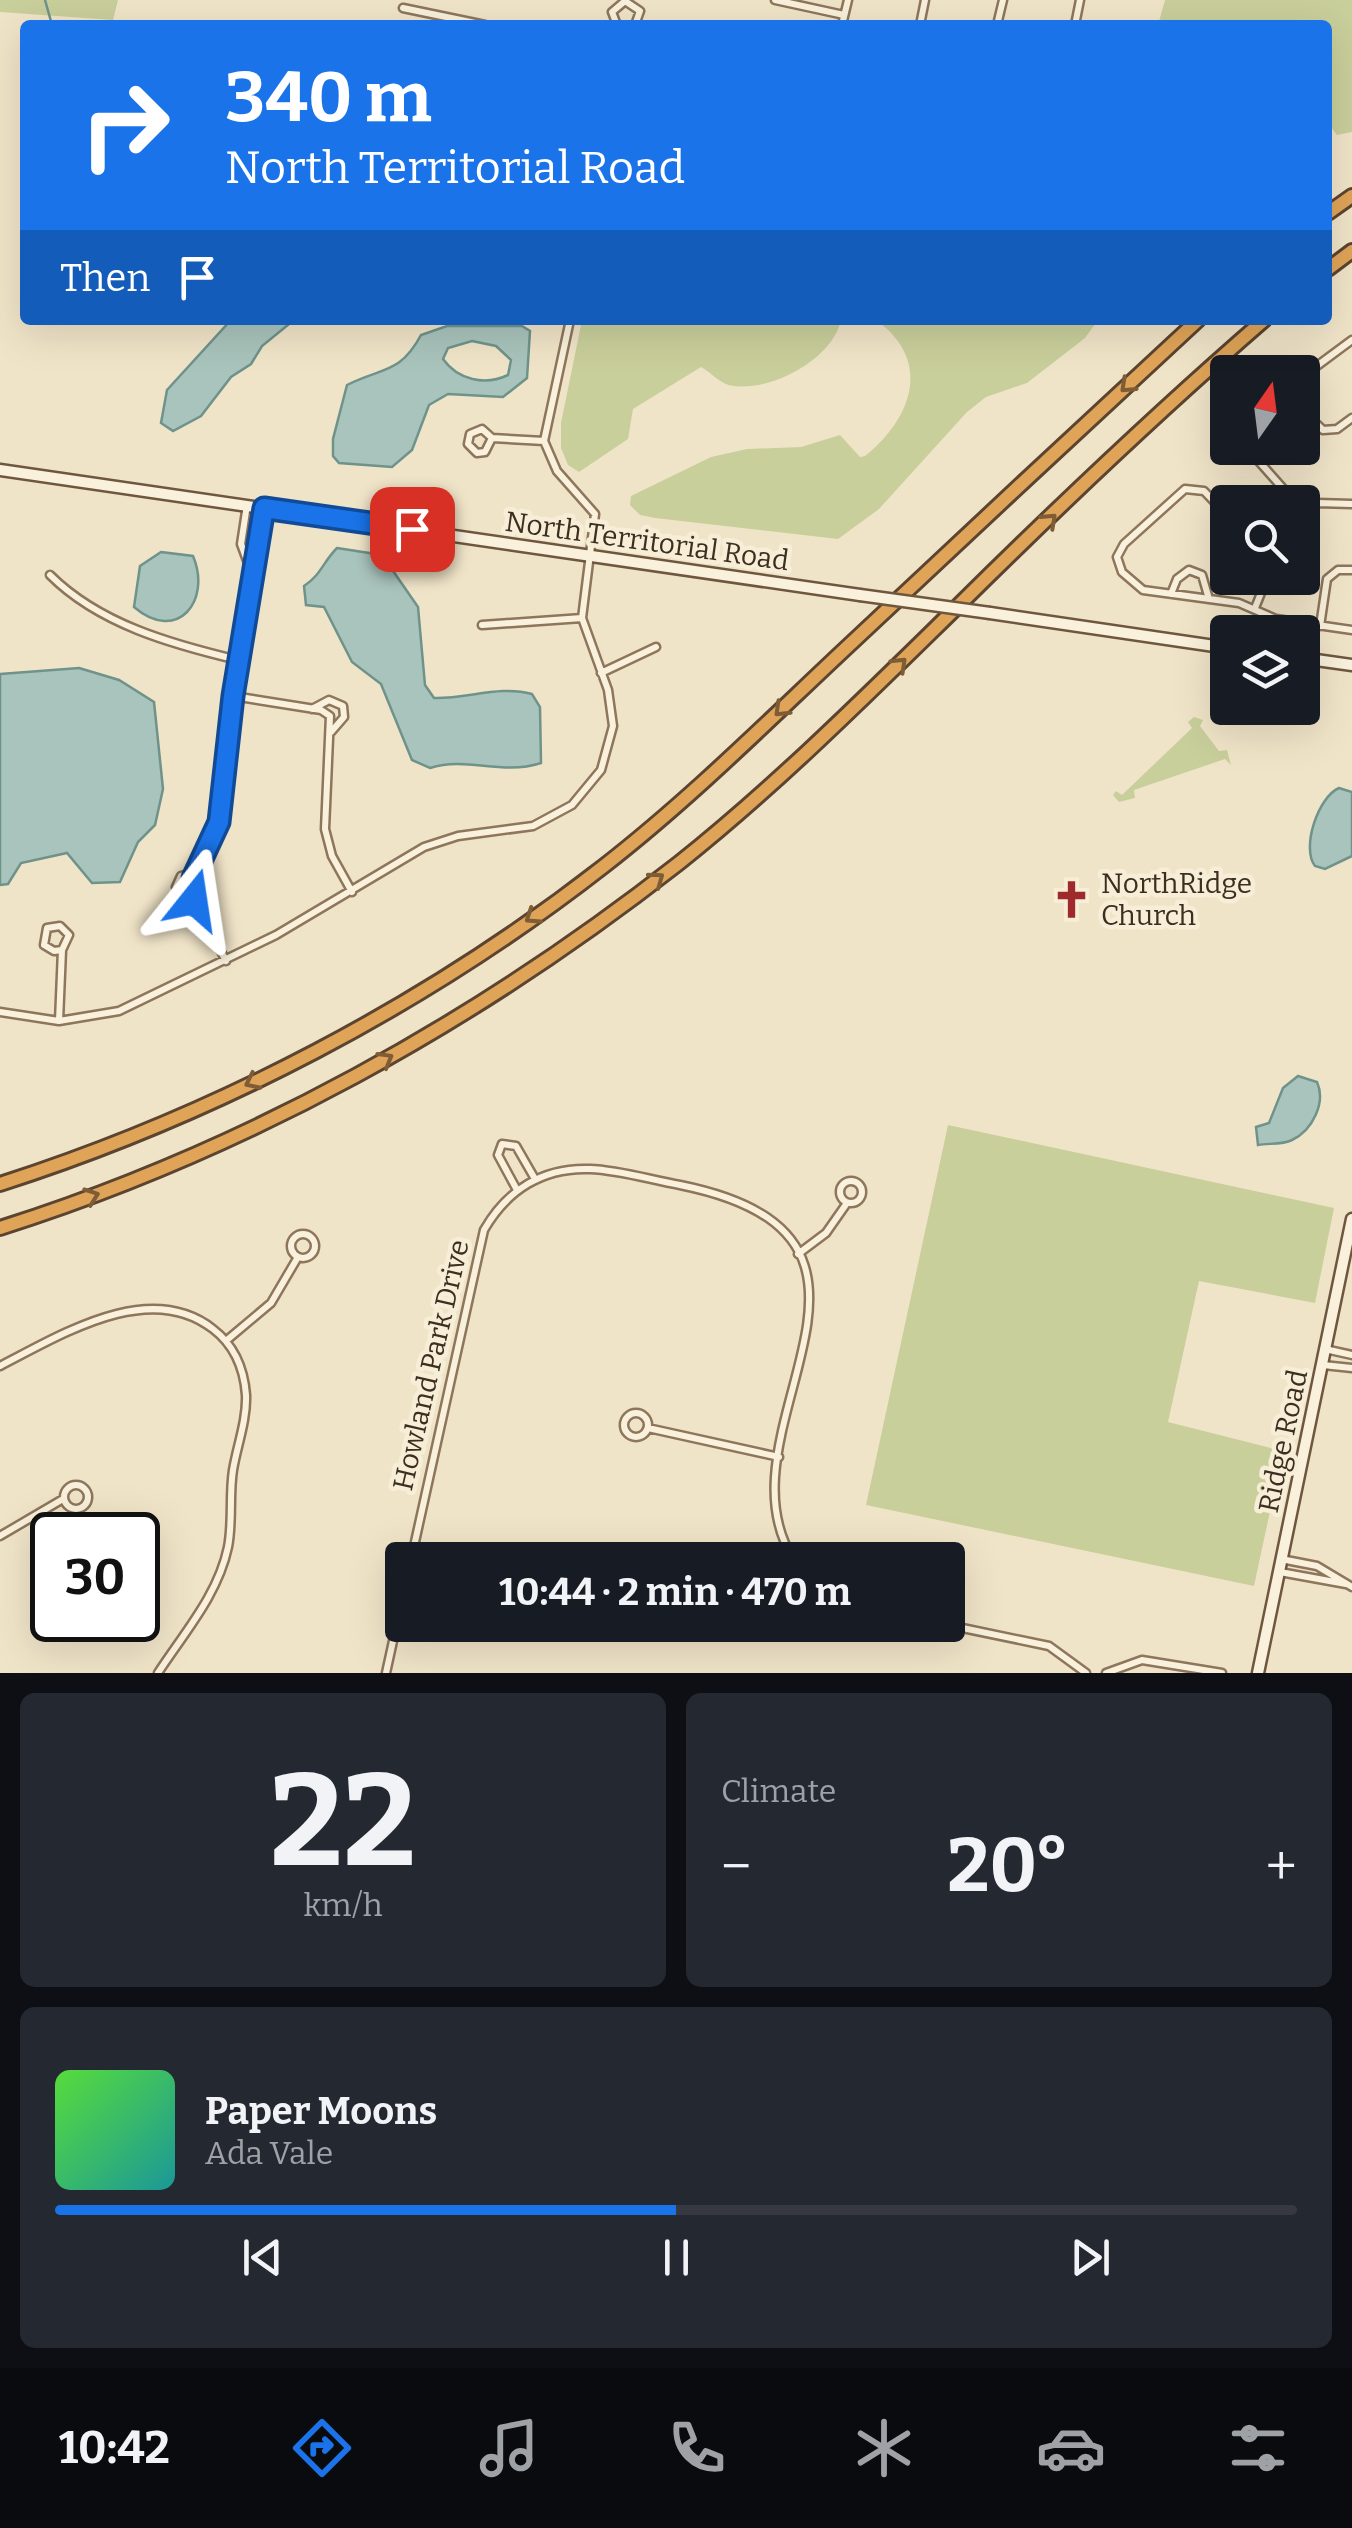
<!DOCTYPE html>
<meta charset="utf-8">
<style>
body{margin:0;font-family:Bitter,serif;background:#242831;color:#f1f3f6;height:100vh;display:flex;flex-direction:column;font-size:38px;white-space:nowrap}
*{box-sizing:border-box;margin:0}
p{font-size:32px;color:#9ea1a6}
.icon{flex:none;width:55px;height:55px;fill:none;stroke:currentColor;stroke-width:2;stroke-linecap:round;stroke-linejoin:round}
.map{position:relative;height:1673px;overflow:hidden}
.details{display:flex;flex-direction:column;gap:20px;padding:20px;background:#0d0f14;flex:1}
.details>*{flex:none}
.hud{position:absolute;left:20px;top:20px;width:1312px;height:305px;border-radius:10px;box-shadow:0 10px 40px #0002;background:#1a73e8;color:#fff;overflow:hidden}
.needle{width:65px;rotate:14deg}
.buttons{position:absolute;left:1210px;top:355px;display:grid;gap:20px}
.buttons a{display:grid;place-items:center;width:110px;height:110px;border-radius:10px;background:#171b24;box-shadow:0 10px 40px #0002;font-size:50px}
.speed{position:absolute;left:30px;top:1512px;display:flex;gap:20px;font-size:50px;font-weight:700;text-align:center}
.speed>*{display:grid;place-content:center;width:130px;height:130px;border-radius:50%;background:#171b24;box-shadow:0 10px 40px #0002;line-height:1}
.speed .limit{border:5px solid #111;border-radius:15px;background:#fff;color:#111}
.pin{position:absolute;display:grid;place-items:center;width:85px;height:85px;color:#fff;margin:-42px;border-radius:20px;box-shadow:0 5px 15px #0006}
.me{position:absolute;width:110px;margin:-55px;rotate:15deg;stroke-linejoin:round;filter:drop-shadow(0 0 8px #0008)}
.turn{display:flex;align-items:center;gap:35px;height:210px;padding:0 40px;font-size:45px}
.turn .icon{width:130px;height:130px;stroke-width:2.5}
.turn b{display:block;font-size:70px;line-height:85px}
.then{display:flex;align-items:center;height:95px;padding:0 40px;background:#0003;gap:20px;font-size:38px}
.big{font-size:75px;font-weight:700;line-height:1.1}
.details .widget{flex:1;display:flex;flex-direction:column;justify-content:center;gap:15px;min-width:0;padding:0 35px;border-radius:15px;background:#242831}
.details .dial{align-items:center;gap:0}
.dial b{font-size:130px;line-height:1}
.song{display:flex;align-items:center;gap:30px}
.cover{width:120px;height:120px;border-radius:15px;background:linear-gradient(135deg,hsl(110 70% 55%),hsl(180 70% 35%))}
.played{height:10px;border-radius:5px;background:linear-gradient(90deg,#1a73e8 50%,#363941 50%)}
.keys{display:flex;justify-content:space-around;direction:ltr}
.heat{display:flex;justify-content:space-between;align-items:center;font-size:55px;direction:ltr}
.details .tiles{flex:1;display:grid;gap:20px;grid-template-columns:1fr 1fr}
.widget:last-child{grid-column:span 2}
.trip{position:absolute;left:385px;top:1542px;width:580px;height:100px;border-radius:10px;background:#171b24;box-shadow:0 10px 40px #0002;font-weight:700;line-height:100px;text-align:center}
.tab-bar{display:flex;height:160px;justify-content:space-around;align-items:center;background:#090b0e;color:#9ea1a6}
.tab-bar .icon{width:70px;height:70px}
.tab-bar .on{color:#1a73e8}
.tab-bar b{font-size:45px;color:#f1f3f6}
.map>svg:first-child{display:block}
.green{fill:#c9cf9b}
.water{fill:#a9c4bc;stroke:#6f938a;stroke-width:2.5;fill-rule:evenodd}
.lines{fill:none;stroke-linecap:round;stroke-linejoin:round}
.stream{stroke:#6f938a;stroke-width:2.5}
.street-casing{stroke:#8d765c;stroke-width:11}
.secondary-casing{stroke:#6f573f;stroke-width:15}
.highway-casing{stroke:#5b4430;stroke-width:18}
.street{stroke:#faf1dc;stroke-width:6}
.secondary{stroke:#faf1dc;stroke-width:10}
.highway{stroke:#e0a458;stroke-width:12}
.secondary-bridge-casing{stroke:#6f573f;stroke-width:15;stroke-linecap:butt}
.secondary-bridge{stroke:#faf1dc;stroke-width:10}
.oneway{stroke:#7e5d36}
.route-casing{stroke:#114b97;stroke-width:25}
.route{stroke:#1a73e8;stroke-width:18}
.labels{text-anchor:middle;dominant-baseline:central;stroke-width:9;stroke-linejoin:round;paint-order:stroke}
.street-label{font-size:28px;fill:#3d2e20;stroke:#f7eed8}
.poi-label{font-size:28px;fill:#3d2e20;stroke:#f7eed8;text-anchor:start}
</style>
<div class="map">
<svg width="1352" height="1673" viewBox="0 0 1352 1673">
<rect width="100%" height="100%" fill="#f0e4c8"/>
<path class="green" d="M0 0H118L113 20 0 12Z
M1165 0H1352V132L1337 135 1328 123V25H1158Z
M582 320H841C833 358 774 391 734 386 721 385 712 373 701 367L633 409 628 439 579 472 568 465 561 448V423Z
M876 320H1098L1085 338 1027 383 986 397 967 412 879 509 838 539 655 518 640 515 630 505 631 496 711 457 747 449 801 447 840 435 860 457 865 456C912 418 933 361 876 320Z
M1194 717 1203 720 1200 726 1219 751 1227 750 1231 765 1225 759 1134 790 1135 798 1119 802 1113 795 1116 791 1122 795 1192 728 1188 722Z
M948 1125 1334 1208 1315 1303 1199 1281 1168 1422 1283 1451 1254 1586 866 1505Z"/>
<path class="water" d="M231 320H294L262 346 251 364 231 377 201 416 173 431 161 423 167 390Z
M447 326H522L530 331 527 378 503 397 448 394 429 405 412 450 392 467 339 463 333 456V439L347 385C383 367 400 374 421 335ZM472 341 496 346 511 360 508 375C485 386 458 380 443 359L448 348Z
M337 548 382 555 418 607 425 685 434 698C467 699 500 685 532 694L540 707 541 763C500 776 468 756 430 768L412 760 381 684 352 662 324 607 306 605 304 586C321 575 323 562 337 548Z
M161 552 193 556C212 601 177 644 134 607L140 566Z
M79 668 119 680 154 702 163 789 155 825 138 842 120 882 92 883 67 853 21 863 8 884 0 885V674Z
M1339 788 1352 792V856L1325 869 1315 866C1301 848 1318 797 1339 788Z
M1298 1076 1317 1082C1326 1102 1313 1130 1292 1140 1282 1145 1269 1143 1258 1145L1256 1127 1269 1123 1283 1088Z"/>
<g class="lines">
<path class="stream" d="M45 0 52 25"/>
<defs>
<path id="street" d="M775 0 844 15
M403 8 485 25
M617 25 612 12 625 1 640 11 635 25
M842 25 848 0
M920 25 925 0
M997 25 1003 0
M1075 25 1080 0
M1302 377 1352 340
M1302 410 1323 430 1337 429 1352 418
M492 438 485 452 477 453 468 444 470 434 482 429 492 438 544 441
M1247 448 1295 502
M247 505 241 544 252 574
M1302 508 1317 503 1352 504
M1228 516 1204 491 1185 489 1124 544 1117 557 1122 572 1143 590 1239 603 1276 619 1352 630
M50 575C99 624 171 644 238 660
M1171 594 1177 579 1189 570 1202 575 1209 599
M1255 608 1267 578
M482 625 582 618
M1320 626 1327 579 1338 570H1352
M601 673 656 647
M233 696 321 710 330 716 325 829 332 856 352 892
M312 709 329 700 343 706 344 717 331 732
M196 872 181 876 176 887 181 898 197 905
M226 961 194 900 192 884 219 822 234 686 264 507
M0 1012 59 1021 119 1011 276 935 424 847 458 836 533 826 572 805 601 770 613 726 608 690 582 618 595 514 557 471 544 441 570 320
M59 1021 62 950 69 935 60 926 47 928 44 945 54 951 62 950
M840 1192a11 11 0 1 1 22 0a11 11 0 1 1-22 0Z
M517 1190 498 1155 502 1144 516 1146 535 1179
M291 1246a12 12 0 1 1 24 0a12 12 0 1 1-24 0Z
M798 1254 826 1233 847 1203
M227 1340 271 1303 298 1257
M1325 1349 1352 1355
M1323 1365 1352 1368
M0 1366C61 1335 149 1279 213 1329 234 1345 244 1368 246 1395 247 1420 237 1446 233 1470 229 1495 233 1522 228 1547 218 1595 184 1633 158 1673
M624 1425a12 12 0 1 1 24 0a12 12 0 1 1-24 0Z
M648 1428 779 1457
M64 1497a12 12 0 1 1 24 0a12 12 0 1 1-24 0Z
M0 1536 63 1499
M1281 1559 1317 1566 1352 1587
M411 1560 484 1230C507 1190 543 1167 590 1169 620 1170 651 1180 680 1185 942 1238 710 1430 794 1560
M1280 1572 1346 1584
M519 1625 569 1635
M948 1625 1049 1646 1086 1673
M386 1673 402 1600
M1106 1673 1142 1660 1222 1673"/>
<path id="secondary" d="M0 470 860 595
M990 613 1228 648
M1302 658 1352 665
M1258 1673 1352 1219"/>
<path id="highway" d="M1328 213 1352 196
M1328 269 1352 251
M0 1184C215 1115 426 1005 604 866 690 799 766 723 845 649 962 539 1080 429 1198 320
M0 1228C246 1150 476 1022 679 863 777 785 868 694 958 606 1057 508 1159 411 1264 320"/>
</defs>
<use href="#street" class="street-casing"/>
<use href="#secondary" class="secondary-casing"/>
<use href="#highway" class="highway-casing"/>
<use href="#street" class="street"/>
<use href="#secondary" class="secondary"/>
<use href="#highway" class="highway"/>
<defs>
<path id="secondary-bridge" d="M860 595 990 613"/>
</defs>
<use href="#secondary-bridge" class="secondary-bridge-casing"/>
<use href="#secondary-bridge" class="secondary-bridge"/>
</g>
<defs><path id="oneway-chevron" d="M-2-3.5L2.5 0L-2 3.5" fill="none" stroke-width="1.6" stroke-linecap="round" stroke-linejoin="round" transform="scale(2.5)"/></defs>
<g class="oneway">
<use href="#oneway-chevron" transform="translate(1127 386) rotate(137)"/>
<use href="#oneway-chevron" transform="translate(1050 520) rotate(-43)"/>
<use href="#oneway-chevron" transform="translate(900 664) rotate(-44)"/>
<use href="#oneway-chevron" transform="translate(781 710) rotate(136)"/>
<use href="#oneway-chevron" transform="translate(657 879) rotate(-36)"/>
<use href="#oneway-chevron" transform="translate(532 917) rotate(146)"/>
<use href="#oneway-chevron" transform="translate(386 1059) rotate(-30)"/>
<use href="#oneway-chevron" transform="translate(252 1082) rotate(154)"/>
<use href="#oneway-chevron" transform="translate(92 1196) rotate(-20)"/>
</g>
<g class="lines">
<defs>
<path id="route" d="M194 900 193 878 219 822 233 696 264 508 412 529"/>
</defs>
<use href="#route" class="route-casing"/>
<use href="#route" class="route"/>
</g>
<defs>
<symbol id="church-bare" viewBox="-9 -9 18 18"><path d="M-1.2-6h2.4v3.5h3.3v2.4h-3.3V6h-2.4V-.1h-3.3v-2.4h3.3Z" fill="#9e2a2b" stroke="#f7eed8" stroke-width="2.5" paint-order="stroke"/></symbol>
</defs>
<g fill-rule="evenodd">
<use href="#church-bare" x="1044" y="872" width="55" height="55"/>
</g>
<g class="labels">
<g class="street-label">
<text transform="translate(647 541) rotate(8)">North Territorial Road</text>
<text transform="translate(431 1365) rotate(-77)">Howland Park Drive</text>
<text transform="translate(1283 1441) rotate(-78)">Ridge Road</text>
</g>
<g class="poi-label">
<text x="1101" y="883">NorthRidge<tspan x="1101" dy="32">Church</tspan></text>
</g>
</g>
</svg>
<div class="buttons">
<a><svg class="needle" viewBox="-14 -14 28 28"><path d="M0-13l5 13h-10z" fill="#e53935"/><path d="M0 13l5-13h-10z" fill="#9ea1a6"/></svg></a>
<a><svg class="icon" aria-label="search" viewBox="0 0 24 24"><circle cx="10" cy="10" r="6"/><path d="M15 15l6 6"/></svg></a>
<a><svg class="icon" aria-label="layers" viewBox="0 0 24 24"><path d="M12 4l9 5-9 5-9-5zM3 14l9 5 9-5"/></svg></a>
</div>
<div class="speed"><div class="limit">30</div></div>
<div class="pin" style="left:412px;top:529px;background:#d93025"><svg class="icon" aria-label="arrive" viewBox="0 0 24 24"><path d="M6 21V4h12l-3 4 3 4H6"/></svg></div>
<svg class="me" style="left:194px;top:900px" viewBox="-20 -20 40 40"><path d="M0-17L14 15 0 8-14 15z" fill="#1a73e8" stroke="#fff" stroke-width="4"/></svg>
<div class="trip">10:44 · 2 min · 470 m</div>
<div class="hud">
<div class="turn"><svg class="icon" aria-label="right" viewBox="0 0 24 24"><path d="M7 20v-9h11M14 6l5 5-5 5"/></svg><div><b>340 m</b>North Territorial Road</div></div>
<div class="then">Then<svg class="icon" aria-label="arrive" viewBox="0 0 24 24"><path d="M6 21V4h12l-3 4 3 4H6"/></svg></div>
</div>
</div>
<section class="details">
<div class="tiles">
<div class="widget dial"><b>22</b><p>km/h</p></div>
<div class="widget"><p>Climate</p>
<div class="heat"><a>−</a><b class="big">20°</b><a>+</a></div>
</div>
<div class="widget">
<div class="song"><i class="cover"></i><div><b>Paper Moons</b><p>Ada Vale</p></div></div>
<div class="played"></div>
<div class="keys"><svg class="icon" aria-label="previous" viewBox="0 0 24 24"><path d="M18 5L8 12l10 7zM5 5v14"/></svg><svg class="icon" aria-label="pause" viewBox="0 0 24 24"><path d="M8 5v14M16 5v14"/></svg><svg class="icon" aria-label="next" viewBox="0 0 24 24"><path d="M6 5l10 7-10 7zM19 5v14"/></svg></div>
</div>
</div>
</section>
<nav class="tab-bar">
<b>10:42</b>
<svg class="icon on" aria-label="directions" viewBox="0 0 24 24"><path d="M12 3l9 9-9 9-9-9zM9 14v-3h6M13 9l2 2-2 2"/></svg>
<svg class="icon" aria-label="music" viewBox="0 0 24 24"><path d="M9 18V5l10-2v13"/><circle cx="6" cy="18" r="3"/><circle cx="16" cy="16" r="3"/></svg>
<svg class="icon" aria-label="phone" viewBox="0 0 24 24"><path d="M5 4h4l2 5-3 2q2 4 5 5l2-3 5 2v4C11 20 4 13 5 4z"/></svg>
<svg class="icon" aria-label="climate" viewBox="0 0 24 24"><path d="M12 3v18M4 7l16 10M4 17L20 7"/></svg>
<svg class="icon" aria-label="car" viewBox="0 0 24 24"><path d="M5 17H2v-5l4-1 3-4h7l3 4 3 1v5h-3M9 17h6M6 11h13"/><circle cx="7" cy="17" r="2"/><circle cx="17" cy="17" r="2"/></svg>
<svg class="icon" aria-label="filters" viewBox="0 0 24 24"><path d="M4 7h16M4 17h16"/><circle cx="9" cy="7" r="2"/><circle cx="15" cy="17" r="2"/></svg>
</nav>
